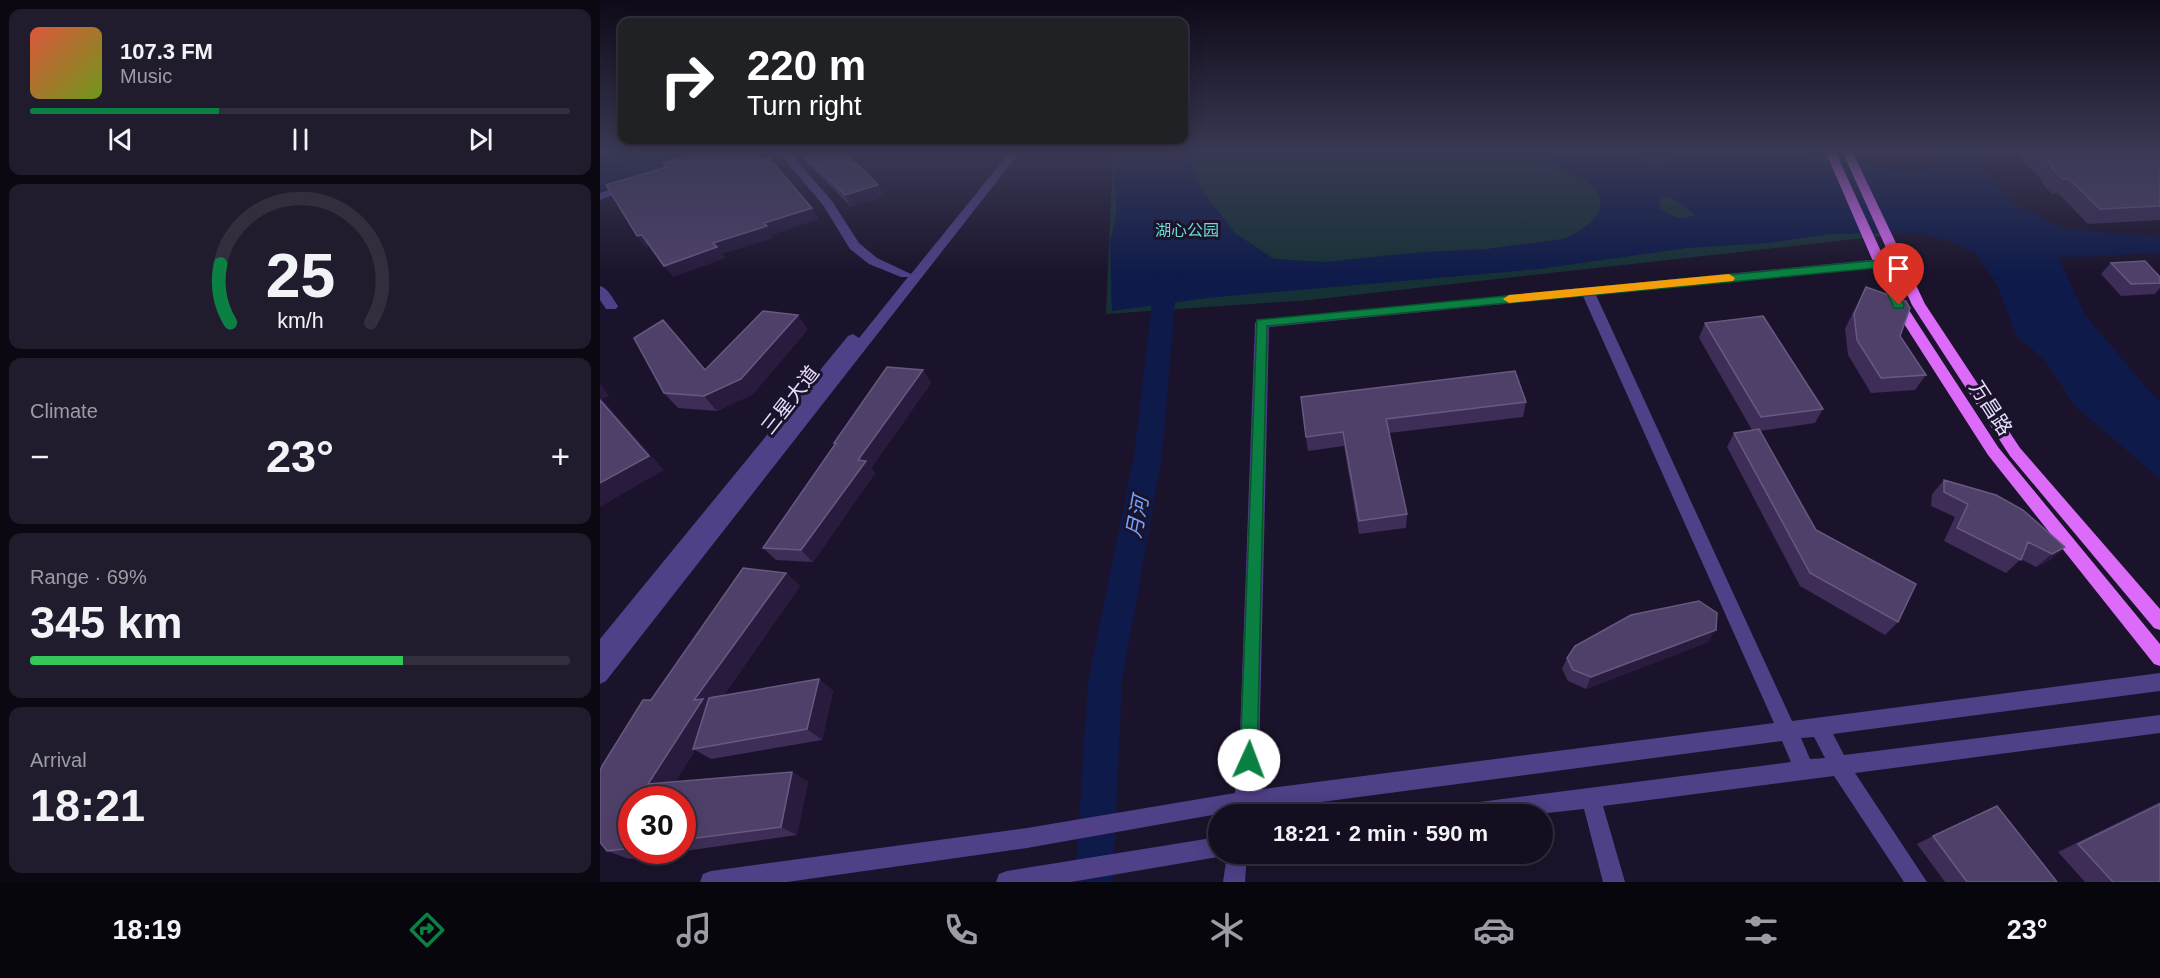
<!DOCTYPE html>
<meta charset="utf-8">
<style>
body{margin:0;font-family:Helvetica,"Noto Sans SC",sans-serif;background:#211c2d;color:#f1f3f6;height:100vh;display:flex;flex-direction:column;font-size:22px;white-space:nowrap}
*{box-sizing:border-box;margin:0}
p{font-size:20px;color:#9d9ca5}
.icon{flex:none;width:33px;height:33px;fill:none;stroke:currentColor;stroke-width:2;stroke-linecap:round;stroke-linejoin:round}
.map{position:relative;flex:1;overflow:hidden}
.sheet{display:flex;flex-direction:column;gap:9px;padding:9px;background:#0b0812;width:600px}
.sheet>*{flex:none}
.hud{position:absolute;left:18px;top:18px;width:570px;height:126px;border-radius:12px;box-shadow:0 3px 15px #0003,0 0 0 2px #332e3e;background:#202124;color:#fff;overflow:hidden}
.speed{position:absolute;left:18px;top:786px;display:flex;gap:12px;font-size:30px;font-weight:700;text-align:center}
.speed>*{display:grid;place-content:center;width:78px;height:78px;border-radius:50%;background:#140e20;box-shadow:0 3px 15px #0003,0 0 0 2px #332e3e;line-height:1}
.speed .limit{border:9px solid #d22;background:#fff;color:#111}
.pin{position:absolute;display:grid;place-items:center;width:51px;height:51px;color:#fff;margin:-62px -26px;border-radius:50% 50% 50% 0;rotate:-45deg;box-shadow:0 0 6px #0007}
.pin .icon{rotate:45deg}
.me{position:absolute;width:66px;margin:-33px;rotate:2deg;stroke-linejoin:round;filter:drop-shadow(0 0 4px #0008)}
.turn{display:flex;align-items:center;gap:21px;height:126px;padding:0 30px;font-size:27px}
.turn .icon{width:78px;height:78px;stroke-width:2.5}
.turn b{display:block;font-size:42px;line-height:51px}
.big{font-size:45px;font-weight:700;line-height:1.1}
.sheet .tile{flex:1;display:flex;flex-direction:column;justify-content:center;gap:9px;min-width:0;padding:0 21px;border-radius:12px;background:#211c2d}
.sheet .dial{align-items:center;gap:0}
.dial svg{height:156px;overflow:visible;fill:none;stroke:#332e3e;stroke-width:7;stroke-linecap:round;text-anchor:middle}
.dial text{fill:#f1f3f6;stroke:none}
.song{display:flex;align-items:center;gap:18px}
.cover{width:72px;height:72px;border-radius:9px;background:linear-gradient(135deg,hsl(10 70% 55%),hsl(80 70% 35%))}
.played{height:6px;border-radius:3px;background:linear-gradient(90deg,#0b8043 35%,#332e3e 35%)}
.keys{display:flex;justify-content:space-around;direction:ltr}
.heat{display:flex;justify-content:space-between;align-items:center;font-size:33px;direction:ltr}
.charge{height:9px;border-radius:4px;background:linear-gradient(90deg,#34c759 69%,#332e3e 0)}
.trip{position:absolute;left:608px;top:804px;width:345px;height:60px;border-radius:30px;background:#140e20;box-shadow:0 3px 15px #0003,0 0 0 2px #332e3e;font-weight:700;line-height:60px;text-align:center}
.tabs{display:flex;height:96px;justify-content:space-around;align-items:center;background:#08060d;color:#9d9ca5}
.tabs .icon{width:42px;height:42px}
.tabs .selected{color:#0b8043}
.tabs b{font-size:27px;color:#f1f3f6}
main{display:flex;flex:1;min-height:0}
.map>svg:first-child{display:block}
.green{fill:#163135}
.water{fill:#0e1a49;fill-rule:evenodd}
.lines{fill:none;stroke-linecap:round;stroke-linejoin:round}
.river{fill:#0e1a49;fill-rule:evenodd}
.minor{fill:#4f4087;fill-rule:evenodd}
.major{fill:#db6bf8;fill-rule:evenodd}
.wall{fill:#3d2d57;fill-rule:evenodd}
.shaded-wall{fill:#281b3e}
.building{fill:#4f4069;stroke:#675980;stroke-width:1.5}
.route{fill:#0b8043;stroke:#07532c;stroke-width:1.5}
.slow{fill:#f59e0b}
.labels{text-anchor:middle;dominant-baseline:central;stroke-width:6;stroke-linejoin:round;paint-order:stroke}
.far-park-label{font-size:16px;fill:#6cdcd3;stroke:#1b132b}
.street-label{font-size:20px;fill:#e7defd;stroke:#1b132b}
.water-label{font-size:21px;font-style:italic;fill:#71a3f8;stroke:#1b132b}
</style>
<main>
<section class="sheet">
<div class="tile">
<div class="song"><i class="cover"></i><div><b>107.3 FM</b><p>Music</p></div></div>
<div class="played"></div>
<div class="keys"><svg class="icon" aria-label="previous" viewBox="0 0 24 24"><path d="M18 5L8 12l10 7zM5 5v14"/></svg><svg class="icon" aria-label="pause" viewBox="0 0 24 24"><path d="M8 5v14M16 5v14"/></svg><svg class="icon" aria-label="next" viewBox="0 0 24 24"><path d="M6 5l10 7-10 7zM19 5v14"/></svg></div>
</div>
<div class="tile dial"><svg viewBox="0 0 100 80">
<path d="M14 69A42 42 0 1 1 86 69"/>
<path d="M14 69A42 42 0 0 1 9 39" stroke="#0b8043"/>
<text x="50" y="56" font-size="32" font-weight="700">25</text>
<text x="50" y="72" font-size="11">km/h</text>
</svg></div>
<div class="tile"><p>Climate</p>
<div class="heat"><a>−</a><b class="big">23°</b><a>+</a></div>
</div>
<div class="tile"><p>Range · 69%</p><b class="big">345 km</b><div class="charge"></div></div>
<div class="tile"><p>Arrival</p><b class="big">18:21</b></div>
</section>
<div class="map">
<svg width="1560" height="882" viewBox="0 0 1560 882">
<rect width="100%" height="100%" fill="#1b132b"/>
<path class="green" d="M513 153H1244L1282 236 710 300 506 314Z"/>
<path class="water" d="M0 153H78L31 182 0 190Z
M516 153H591L598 185 635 233 674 259 724 262 823 252 887 249 963 239C985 230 1016 209 991 185 983 177 972 175 962 170 953 166 946 158 939 153H1038L1039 159C1053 163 1061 165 1073 155L1070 153H1156L1176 157H1196L1318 172 1336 166 1337 153H1383L1379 165 1416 205 1465 229 1560 237V253L1459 258 1485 315 1551 393 1560 400V479L1475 406 1444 359 1417 337 1396 283 1375 253 1352 242 1318 233 1231 234 1168 243 1087 248 939 269 607 298 512 311 510 242 517 210 514 179ZM1063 197H1071L1095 215C1082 221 1072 218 1061 208L1059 203Z"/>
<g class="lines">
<path class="river" d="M567 261 575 263 578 268 562 455 522 682 513 882H475L488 682 534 455 556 268 559 263Z"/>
<path class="minor" d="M179 153H190L232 201 259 243 277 258 311 274 409 153H419L6 681 0 684V639L248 336 253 334 259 338 308 277H301L269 264 250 249 223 205Z
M28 183 32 184V188L0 200V193Z
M1280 259 1284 260 1286 263 1284 266 996 295 1192 721 1560 673V691L1233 734 1244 755 1560 715V733L1255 773 1327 882H1304L1234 776 1003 806 1025 882H1003L984 809 938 814H854L857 807 864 804 1191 762 1182 741 653 811 652 814H618L427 848 187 882H100L103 874 111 871 427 828 635 793 639 760 655 323 657 320ZM983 296 1174 723 655 790 659 760 669 327ZM1214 737 1225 758 1210 759 1201 738Z
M0 286C8 288 13 299 18 306L16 309H6L0 300Z
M618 837V854H626L618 857 471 882H396L399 874 407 871Z
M627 854H647L645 882H623Z"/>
<path class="major" d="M1226 153H1236L1305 304 1398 447 1560 644V666L1554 664 1388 455 1292 305Z
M1243 153H1253L1325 304 1420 448 1560 609V630L1554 628 1410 456 1312 305Z"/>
</g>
<path class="wall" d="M200 153H244L254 163 278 185 284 196 251 207 204 160Z
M1416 153H1560V220L1488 224 1458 193 1452 194 1441 182 1442 180Z
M1511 263 1560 277V288L1555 294 1521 296 1501 274Z
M1266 287 1326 375 1315 390 1271 393 1248 355 1245 329 1258 302Z
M1105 323 1223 409 1215 423 1160 431 1216 530 1298 622 1285 635 1200 586 1127 447 1134 433 1152 430 1099 338Z
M208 329 153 394 117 411 78 408 64 393 76 334 105 369Z
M323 370 331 383 271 468 275 473 213 562 176 560 163 548 235 444 234 443Z
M926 402 923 417 789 433 807 514 806 528 759 534 744 446 708 451 702 411Z
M1344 480 1465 547 1450 560 1436 567 1421 559 1406 573 1344 541 1355 517 1331 506 1332 494Z
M186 573 200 586 123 696 219 679 233 691 222 740 111 759 95 750 75 782 192 772 208 782 197 835 29 859 7 851 51 700ZM32 800H82V850H32Z
M1108 642 986 689 968 681 962 669 967 658Z
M1560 802V882H1485L1458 852Z
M1333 836 1457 882H1345L1317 844Z"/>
<path class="shaded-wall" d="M278 185 284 196 251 207 245 195Z
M212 208 219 219 172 235 174 238 122 254 126 258 73 277 64 266 113 243 164 223Z
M42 235 51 246 46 248 37 236Z
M198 315 208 329 153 394 117 411 104 396Z
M323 370 331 383 271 468 275 473 213 562 201 550 258 460Z
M0 383 9 396 2 399 64 470 0 507Z
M1465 547 1450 560 1436 567 1452 554Z
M186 573 200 586 115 707 93 749 95 750 68 793 48 784 94 700Z
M1116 630 1108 642 986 689 991 677Z
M219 679 233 691 222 740 207 729Z
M192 772 208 782 197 835 181 827Z"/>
<path class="building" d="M94 153H157L164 160 169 158 212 208 164 223 167 226 113 243 117 247 64 266 42 235 37 236 6 185 67 167 63 163Z
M201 153H244L254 163H256L278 185 245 195Z
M1439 153H1560V206L1500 209 1469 179H1462L1451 167H1454Z
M1545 261 1560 277V283L1531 284 1511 263Z
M1266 287 1306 301 1310 308 1300 336 1326 375 1281 378 1257 340 1254 314Z
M163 311 198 315 141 379 104 396 64 393 34 338 63 320 105 370Z
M1163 316 1223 409 1161 417 1105 323Z
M287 367 323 370 258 460 266 461 201 550 163 548 236 443H234Z
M915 371 926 402 786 419 807 514 759 521 743 432 706 437 701 397Z
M0 400 49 456 0 483Z
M1159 429 1216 530 1316 584 1298 622 1210 573 1134 433Z
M1344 480 1396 495 1423 510 1465 547 1452 554 1428 542 1421 560 1357 528 1368 504 1344 492Z
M143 568 186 573 94 700 103 699 48 784 192 772 181 827 82 840V800H32V848L7 851 0 842V771L2 766 43 700H51Z
M1099 601 1117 613 1116 630 991 677 973 670 967 658 975 646 1031 615Z
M219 679 207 729 93 749 109 698Z
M1560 804V882H1513L1478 844Z
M1397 806 1457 882H1367L1333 836Z"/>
<linearGradient id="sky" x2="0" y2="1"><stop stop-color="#0f0a18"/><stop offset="0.55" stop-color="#393955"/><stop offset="1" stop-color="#393955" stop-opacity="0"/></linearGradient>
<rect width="1560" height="276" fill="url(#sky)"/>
<path class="route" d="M1280 260 1285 264 1304 305 1303 308H1294L1276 268 667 326 657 760 655 766 649 769 642 766 640 760 657 320Z"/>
<path class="slow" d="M1129 274 1135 278 1133 281 909 303 903 299 909 295Z"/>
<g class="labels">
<g class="far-park-label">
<text x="587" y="230">湖心公园</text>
</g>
<g class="street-label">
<text transform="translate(190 400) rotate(-52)">三星大道</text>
<text transform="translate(1391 408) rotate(57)">万昌路</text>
</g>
<g class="water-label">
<text transform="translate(537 517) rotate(-79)">月河</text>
</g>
</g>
</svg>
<div class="speed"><div class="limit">30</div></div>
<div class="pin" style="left:1299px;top:305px;background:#d93025"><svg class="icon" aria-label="arrive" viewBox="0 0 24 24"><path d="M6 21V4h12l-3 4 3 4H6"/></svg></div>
<svg class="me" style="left:649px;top:760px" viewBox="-20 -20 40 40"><circle r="19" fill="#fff"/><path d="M0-13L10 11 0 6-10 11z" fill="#0b8043"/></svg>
<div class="trip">18:21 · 2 min · 590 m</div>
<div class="hud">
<div class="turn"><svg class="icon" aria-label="right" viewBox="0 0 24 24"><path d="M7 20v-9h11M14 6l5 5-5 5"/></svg><div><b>220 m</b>Turn right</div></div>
</div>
</div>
</main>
<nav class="tabs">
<b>18:19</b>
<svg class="icon selected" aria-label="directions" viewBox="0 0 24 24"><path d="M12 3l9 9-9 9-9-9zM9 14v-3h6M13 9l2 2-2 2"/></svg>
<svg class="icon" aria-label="music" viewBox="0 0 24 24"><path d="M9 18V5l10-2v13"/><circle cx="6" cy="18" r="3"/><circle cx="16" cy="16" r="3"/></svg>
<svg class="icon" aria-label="phone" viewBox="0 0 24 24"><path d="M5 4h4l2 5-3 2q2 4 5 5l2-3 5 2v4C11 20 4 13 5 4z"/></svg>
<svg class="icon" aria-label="climate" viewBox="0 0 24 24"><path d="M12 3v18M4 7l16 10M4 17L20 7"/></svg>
<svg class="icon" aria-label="car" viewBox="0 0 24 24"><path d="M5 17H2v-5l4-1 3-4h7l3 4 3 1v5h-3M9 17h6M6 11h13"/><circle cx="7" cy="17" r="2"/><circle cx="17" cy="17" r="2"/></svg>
<svg class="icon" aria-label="filters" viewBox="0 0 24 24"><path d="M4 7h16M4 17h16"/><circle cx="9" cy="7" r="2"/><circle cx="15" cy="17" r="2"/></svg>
<b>23°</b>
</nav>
